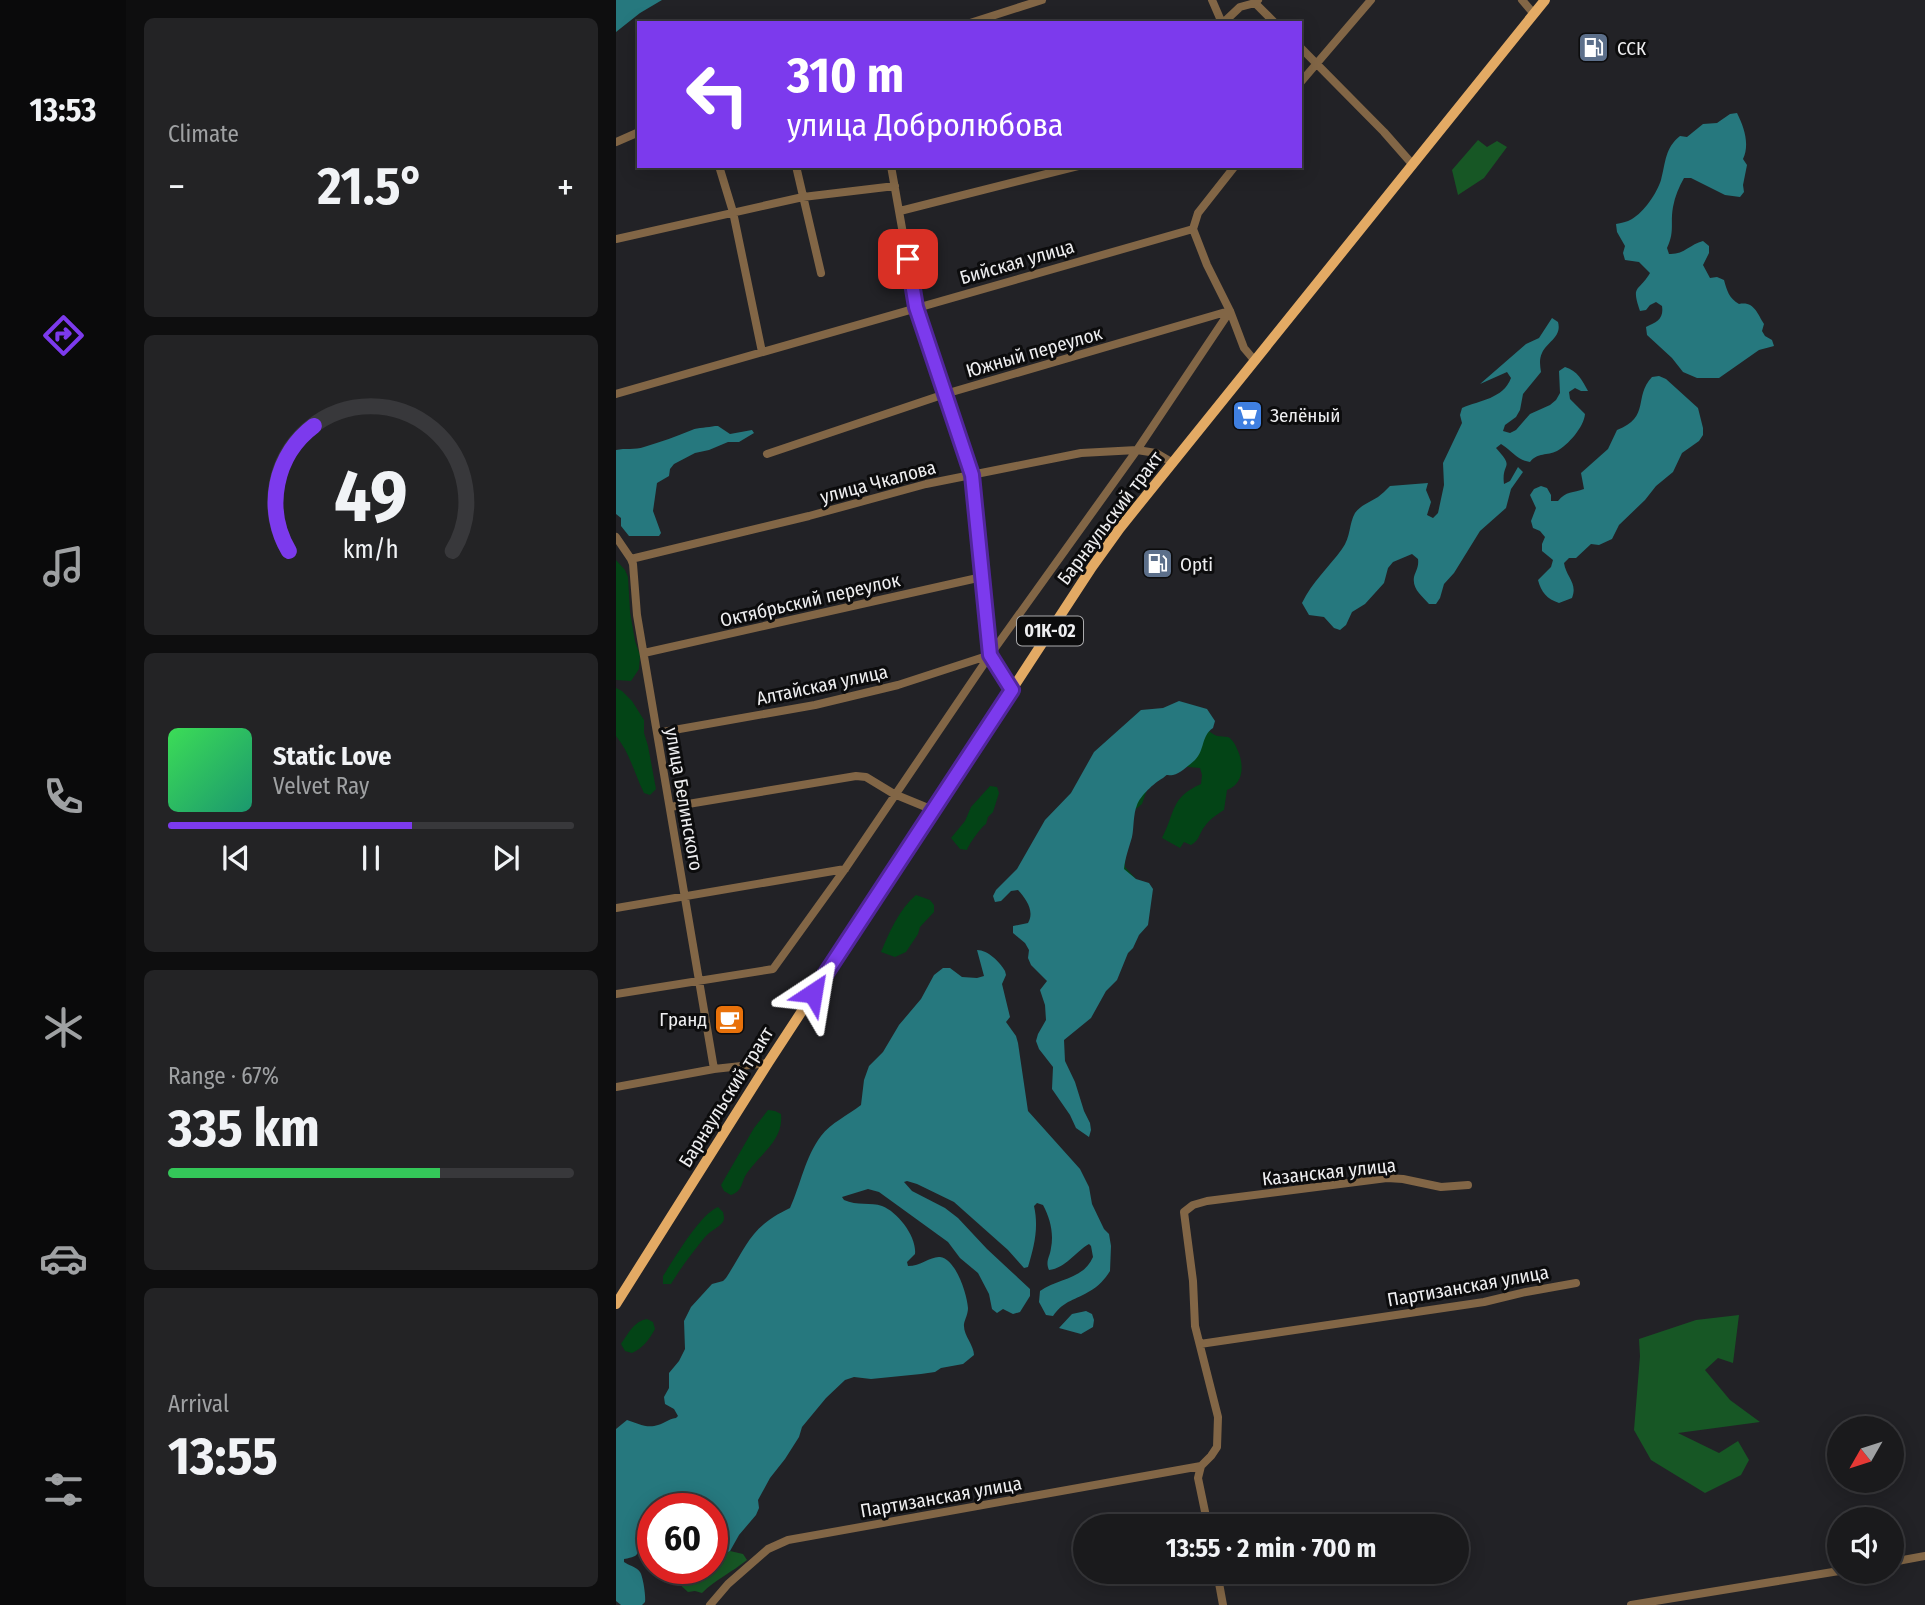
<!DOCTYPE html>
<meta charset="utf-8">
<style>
body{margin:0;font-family:"Fira Sans Condensed",sans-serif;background:#232325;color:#f1f3f6;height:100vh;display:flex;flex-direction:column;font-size:26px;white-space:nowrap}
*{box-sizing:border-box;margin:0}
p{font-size:23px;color:#9fa1a3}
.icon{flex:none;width:38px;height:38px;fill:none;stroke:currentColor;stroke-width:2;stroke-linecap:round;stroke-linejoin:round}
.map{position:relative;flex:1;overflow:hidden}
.details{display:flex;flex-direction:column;gap:18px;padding:18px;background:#0e0e0f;width:490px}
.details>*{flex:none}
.hud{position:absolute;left:21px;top:21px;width:665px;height:147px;border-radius:0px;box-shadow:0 4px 18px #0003,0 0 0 2px #38383b;background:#7c3aed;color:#fff;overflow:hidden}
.needle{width:46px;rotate:231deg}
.fabs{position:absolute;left:1211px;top:1416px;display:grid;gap:14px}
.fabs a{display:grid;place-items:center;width:77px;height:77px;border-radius:50%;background:#1a1a1c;box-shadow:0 4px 18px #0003,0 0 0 2px #38383b;font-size:35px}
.speed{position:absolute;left:21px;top:1493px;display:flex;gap:14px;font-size:35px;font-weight:700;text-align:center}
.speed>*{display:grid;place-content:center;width:91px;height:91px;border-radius:50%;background:#1a1a1c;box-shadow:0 4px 18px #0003,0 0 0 2px #38383b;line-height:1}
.speed .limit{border:10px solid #d22;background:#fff;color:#111}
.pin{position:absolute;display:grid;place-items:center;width:60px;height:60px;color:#fff;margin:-30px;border-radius:14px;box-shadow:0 4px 10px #0006}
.me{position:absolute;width:77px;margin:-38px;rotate:33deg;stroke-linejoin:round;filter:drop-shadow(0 0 5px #0008)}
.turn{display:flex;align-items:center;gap:24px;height:147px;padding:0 35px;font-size:32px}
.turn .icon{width:91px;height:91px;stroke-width:2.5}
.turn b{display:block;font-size:49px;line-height:60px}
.big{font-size:52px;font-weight:700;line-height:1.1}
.details .card{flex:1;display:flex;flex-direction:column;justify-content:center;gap:10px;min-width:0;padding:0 24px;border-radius:10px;background:#232325}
.details .dial{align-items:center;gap:0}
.dial svg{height:182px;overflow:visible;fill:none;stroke:#38383b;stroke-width:7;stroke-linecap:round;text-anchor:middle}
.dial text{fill:#f1f3f6;stroke:none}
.song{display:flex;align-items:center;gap:21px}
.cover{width:84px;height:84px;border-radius:10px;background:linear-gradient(135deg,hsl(130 70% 55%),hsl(160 70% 35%))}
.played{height:7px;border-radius:4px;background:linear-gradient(90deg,#7c3aed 60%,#38383b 60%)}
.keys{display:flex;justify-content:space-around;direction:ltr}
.heat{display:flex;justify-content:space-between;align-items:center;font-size:38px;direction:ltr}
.charge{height:10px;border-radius:5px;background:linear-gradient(90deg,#34c759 67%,#38383b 0)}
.trip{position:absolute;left:457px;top:1514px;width:396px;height:70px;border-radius:35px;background:#1a1a1c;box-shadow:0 4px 18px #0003,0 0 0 2px #38383b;font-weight:700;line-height:70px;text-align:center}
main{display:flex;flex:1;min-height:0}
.tab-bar{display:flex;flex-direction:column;width:126px;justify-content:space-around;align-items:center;background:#0a0a0b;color:#9fa1a3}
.tab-bar .icon{width:49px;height:49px}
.tab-bar .on{color:#7c3aed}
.tab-bar b{font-size:32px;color:#f1f3f6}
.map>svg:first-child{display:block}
.green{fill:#034416}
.forest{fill:#175725}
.water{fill:#26787e}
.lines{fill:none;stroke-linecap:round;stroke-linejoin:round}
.minor{stroke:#826646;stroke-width:8}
.major{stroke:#e3aa64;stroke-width:10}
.route-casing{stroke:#51269a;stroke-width:18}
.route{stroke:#7c3aed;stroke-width:12}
.labels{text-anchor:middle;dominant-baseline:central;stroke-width:6;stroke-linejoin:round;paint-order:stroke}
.shield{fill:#0c0c0d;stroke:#aaaaac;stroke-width:2}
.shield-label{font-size:18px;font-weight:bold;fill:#eeeef0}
.poi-label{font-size:19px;fill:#eeeef0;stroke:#0c0c0d;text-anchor:start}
.street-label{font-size:19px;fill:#eeeef0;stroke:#0c0c0d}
</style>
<main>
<nav class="tab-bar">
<b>13:53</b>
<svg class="icon on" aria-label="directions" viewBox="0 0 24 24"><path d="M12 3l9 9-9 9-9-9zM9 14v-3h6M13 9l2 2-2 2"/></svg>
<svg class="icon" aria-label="music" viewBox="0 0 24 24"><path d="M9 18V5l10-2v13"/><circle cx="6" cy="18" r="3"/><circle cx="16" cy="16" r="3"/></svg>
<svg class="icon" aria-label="phone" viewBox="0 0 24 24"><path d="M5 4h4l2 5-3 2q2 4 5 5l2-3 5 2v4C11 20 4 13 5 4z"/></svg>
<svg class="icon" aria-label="climate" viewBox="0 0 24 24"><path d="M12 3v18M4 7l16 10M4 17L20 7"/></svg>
<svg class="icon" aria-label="car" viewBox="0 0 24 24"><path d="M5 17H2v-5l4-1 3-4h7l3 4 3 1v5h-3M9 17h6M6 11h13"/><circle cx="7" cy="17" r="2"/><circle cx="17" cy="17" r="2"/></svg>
<svg class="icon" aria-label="filters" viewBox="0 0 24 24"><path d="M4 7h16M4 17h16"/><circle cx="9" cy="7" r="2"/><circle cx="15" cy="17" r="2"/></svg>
</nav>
<section class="details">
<div class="card"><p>Climate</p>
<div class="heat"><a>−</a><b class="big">21.5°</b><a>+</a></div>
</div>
<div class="card dial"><svg viewBox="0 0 100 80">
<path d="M14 69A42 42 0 1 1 86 69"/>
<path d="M14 69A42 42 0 0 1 25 14" stroke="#7c3aed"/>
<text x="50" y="56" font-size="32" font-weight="700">49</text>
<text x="50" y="72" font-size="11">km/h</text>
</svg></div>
<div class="card">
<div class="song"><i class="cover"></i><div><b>Static Love</b><p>Velvet Ray</p></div></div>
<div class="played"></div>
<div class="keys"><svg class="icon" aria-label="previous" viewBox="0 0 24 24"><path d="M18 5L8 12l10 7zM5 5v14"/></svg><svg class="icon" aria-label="pause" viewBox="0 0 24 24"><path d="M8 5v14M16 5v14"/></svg><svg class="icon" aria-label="next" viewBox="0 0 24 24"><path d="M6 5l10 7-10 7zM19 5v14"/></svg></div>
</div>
<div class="card"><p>Range · 67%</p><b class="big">335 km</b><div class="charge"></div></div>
<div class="card"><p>Arrival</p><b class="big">13:55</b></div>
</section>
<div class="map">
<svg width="1309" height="1605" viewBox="0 0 1309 1605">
<rect width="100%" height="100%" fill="#222226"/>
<path class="green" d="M0 560 9 570 12 577 14 612 19 641 24 655 23 669 15 681 0 680Z
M0 688 6 691 16 701 28 720V733L32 746 40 789 34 795 28 793C18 773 14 753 0 736Z
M583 722C588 727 594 733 601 736 602 736 611 737 612 737 618 740 620 747 622 751 628 765 628 784 611 790L608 810C600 815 594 819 589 826 583 833 584 840 575 845L568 842 564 848 546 838C560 811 554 798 585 784L586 775 584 768 562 766 533 784 526 804 515 813 509 862V867L520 879 439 868Z
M374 786 381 787 383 793 377 812 372 817 370 824C365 827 353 844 351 850L344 849 335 838 349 821 355 807Z
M300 895 314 900 318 905V912L304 927 302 934 290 952 279 957 265 952C273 933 283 909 300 895Z
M152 1110 159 1111 165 1114C168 1140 144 1154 131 1173 125 1182 127 1191 115 1195L108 1191 105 1185 138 1128Z
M102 1207 107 1212C108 1217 109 1219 106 1223 102 1228 94 1231 89 1237 77 1252 65 1267 55 1284H47V1276C59 1258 83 1215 102 1207Z
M31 1319 37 1322 39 1329C33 1340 27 1348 16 1353L9 1351 5 1344C12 1334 18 1321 31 1319Z"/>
<path class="forest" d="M862 140 871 147 881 141 891 147 868 178 842 195 836 170Z
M1123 1315 1117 1363 1102 1358 1089 1370 1114 1400 1144 1422 1062 1433 1103 1453 1122 1441 1133 1460 1125 1475 1089 1493 1035 1460 1018 1430 1024 1356 1023 1339 1080 1320Z
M114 1551 127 1554 131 1560C116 1572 99 1580 86 1593L79 1591 72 1592 61 1582 62 1574 56 1568H96V1555L110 1553Z"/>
<path class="water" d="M0 0H46L24 13 0 32Z
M1121 113C1128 127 1134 144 1127 159L1131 165 1127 185 1128 192 1124 197 1109 195 1075 178H1068C1063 187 1059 196 1057 207 1054 224 1059 231 1051 248L1053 254C1068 255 1074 244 1087 241L1093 246V253L1087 265 1094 278 1101 277 1108 280C1111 291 1113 298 1123 304 1138 301 1141 313 1148 324L1146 331 1149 336 1156 340 1158 346 1143 350 1103 378H1081L1067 372 1056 358 1031 335 1030 327C1041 322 1048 319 1046 306L1040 302 1034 305 1030 310 1024 311C1015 284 1022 293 1034 273L1023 262 1009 260 1007 253 1009 246 1001 232 1000 224C1005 223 1011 222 1016 219 1028 212 1041 193 1045 180 1050 161 1049 148 1064 136L1071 137 1087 124 1101 123 1114 114Z
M936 318 942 322C946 337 932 341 926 353 923 359 924 366 925 372L907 394 904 410 900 417 889 425 887 431 894 433 900 430 914 414 934 405 940 400 944 393 943 371 949 367C962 371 966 380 972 391H965L959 388 953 392 954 399 969 414C968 427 952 445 941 451 931 456 922 452 914 462 900 460 897 451 885 444L880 448C900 470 885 461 888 484L894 481 902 467 907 472 895 489 890 508 864 531 838 573 828 584 824 598 820 604H813C806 596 796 589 798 577 800 570 803 567 802 559L796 554 777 562 772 568 768 583 749 604 736 612 730 625 724 630 718 628 708 617 693 615 686 603C696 582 713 567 726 549 735 537 733 523 739 513 745 505 754 502 762 497 766 494 770 490 774 486L812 483 810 490 815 502 811 515 817 518 822 513 828 485 827 463 846 423 844 415 846 408C864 400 887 399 895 378L891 372 864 384 910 344 923 338Z
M1043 376 1050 379 1082 408 1087 428V435L1083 441 1066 453 1057 472 1040 486 1029 500 1003 525 996 539 983 545 975 544 960 558H953L948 563C950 577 962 583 956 598L943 603C931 599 925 592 922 580L935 567 937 560 926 551V544L929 537 924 531 917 528 915 521 920 508 914 495 918 489 925 486 931 488 935 495V501H942C950 491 957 493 968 489L965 473 992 449 1001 430C1035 417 1017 397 1036 377Z
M99 426H102L114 434 136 430 138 433 123 442H112L93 450 79 453 58 464 54 469 53 476 41 483 37 511 45 533 43 536H13L5 526V518L0 514V450C9 448 19 450 28 447 45 442 61 436 76 430 82 427 92 428 99 426Z
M563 701 591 709 599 721 597 728C585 736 589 750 579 760 573 765 565 773 557 775 549 776 553 773 547 778 538 783 524 796 521 805 517 815 518 827 516 837 513 848 509 858 508 869L520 879 533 883 537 889 532 925 523 935 517 948 512 953 501 980 490 991 475 1018 448 1040 449 1061 459 1082 468 1111 474 1123 475 1130 473 1137 460 1128 454 1115 436 1089 437 1067 423 1049 420 1041 422 1034 430 1020 429 1005 424 990 431 981 415 965 412 958 413 950 409 943 397 933V926L412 923C419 911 410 899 402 890L395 891 385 901 379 902 377 896 380 890 401 869 429 820 455 793 478 752 525 710 547 708Z
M361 950C372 950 384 962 389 971L390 975 386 984 394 1017 390 1022 400 1036 402 1043 412 1111 464 1169 473 1187 476 1204 488 1229 493 1234 495 1246 494 1271C489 1279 482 1287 474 1291 460 1300 448 1300 437 1316L430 1315 423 1302 424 1291C442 1278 467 1280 477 1257L475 1246 473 1244C459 1252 450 1268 433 1270 429 1261 434 1257 435 1248 438 1233 434 1218 427 1205L421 1203 418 1206C423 1228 418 1247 412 1267L408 1268 392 1250 338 1202 301 1184 291 1181 288 1182 296 1191 329 1208 342 1218 371 1249 414 1289V1296L404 1312 397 1314 387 1309 381 1313 376 1309 373 1294 362 1273 344 1258 332 1242 263 1192 252 1189 226 1197 228 1200C241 1206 255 1202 266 1206 282 1212 301 1237 299 1254L291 1262 292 1266C305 1266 315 1256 324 1257 340 1259 351 1294 352 1308 352 1314 349 1319 348 1324 347 1335 358 1345 358 1355L347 1364 325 1368 319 1372 305 1374 255 1379 238 1377 229 1380 210 1398 186 1427 183 1437 169 1459 154 1478 142 1500 143 1508 140 1515 123 1535 114 1551 110 1553 96 1555V1508H37V1540L29 1541C18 1553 27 1556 8 1559V1562C12 1565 21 1567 24 1572 27 1576 30 1597 29 1602L26 1605H5L0 1601V1429L11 1420C21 1423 31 1429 42 1425 49 1423 52 1419 60 1418L62 1416 58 1409 49 1404 48 1397 53 1388V1373L63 1361 69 1349 68 1321 75 1307 96 1284 107 1281 110 1278C132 1244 134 1227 174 1208 185 1184 189 1157 205 1136 215 1123 232 1115 245 1105L248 1080 253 1066 267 1052 283 1025 305 999 318 975 327 968H334L346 977 361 978 368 976Z
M470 1311 476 1314 478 1320 477 1327 465 1334 443 1328 456 1314Z"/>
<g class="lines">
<path class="minor" d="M596 0 606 23
M906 0 918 14
M639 3 659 23
M354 23 426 0
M607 23 624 7 639 3 642 0
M684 47 768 132 797 165
M684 83 755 0
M0 142 23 132
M103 166 117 212 146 352
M180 166 205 273
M275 166 300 307 356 475 374 655 396 690
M284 211 462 166
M577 229 591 265 614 311 628 348 639 361
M0 239 187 197 279 186
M0 394 577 229 582 213 619 166
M151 454 329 394 613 311
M0 537 15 559 17 564 21 615 98 1069
M15 559 193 516 310 484 465 453 521 450 540 453 557 463
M28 653 366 577
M41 733 199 705 282 685 374 655
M54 807 240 776 250 777 278 794 317 810
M0 908 229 869
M0 994 157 969 229 869 374 655 521 450 614 311
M0 1087 98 1069 152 1063
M584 1344 868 1302 910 1292 960 1283
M592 1526 582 1478 585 1466 595 1456 601 1447 602 1417 579 1326 577 1281 568 1212 577 1205 591 1201 771 1178 787 1179 825 1187 852 1185
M1276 1562 1309 1556
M601 1572 607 1605
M94 1605 112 1584 152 1549 172 1540 585 1466
M1015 1605 1223 1571"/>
<path class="major" d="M0 1304 152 1063 476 567 504 528 929 0"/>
</g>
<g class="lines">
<defs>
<path id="route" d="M197 993 396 690 374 655 356 475 300 307 292 259"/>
</defs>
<use href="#route" class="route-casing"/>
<use href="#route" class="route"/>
</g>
<defs>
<symbol id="fuel-square" viewBox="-11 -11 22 22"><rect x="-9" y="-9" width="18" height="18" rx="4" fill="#5c6f8a" stroke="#0c0c0d"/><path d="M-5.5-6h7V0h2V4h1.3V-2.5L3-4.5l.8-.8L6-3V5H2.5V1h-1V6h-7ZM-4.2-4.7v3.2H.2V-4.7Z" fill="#fff"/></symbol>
<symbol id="supermarket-square" viewBox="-11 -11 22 22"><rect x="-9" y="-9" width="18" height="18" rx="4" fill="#3f7fe0" stroke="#0c0c0d"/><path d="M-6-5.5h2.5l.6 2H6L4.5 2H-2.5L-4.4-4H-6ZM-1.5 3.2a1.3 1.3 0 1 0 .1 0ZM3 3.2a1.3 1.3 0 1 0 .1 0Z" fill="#fff"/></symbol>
<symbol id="cafe-square" viewBox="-11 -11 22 22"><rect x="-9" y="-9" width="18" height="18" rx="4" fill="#e8710a" stroke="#0c0c0d"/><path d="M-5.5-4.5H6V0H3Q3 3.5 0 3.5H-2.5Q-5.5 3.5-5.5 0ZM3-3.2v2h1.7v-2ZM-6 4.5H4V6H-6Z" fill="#fff"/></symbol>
</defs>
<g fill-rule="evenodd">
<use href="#fuel-square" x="960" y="30" width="35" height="35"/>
<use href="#supermarket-square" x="614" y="398" width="35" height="35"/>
<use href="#fuel-square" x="524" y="546" width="35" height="35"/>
<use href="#cafe-square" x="96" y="1002" width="35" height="35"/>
</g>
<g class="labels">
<rect class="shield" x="401" y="616.5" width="66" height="29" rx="5"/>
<g class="shield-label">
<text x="434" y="631">01К-02</text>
</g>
<g class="poi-label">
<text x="1001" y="48">ССК</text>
<text x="654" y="415">Зелёный</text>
<text x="564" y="564">Opti</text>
<text x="91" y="1019" text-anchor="end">Гранд</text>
</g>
<g class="street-label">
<text transform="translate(401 262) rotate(-16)">Бийская улица</text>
<text transform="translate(418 352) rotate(-16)">Южный переулок</text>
<text transform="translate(262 482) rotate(-15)">улица Чкалова</text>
<text transform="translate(494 518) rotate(-53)">Барнаульский тракт</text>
<text transform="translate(194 600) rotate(-13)">Октябрьский переулок</text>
<text transform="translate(206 685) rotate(-12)">Алтайская улица</text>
<text transform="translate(68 799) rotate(80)">улица Белинского</text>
<text transform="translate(110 1097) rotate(-58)">Барнаульский тракт</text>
<text transform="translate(713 1172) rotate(-6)">Казанская улица</text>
<text transform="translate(852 1286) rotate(-10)">Партизанская улица</text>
<text transform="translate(325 1497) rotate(-10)">Партизанская улица</text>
</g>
</g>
</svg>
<div class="fabs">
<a><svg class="needle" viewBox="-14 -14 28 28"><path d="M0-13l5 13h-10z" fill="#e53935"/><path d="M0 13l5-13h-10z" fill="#9fa1a3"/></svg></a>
<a><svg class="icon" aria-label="sound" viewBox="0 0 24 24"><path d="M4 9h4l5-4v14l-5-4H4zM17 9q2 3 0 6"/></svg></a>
</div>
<div class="speed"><div class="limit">60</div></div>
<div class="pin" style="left:292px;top:259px;background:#d93025"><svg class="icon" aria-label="arrive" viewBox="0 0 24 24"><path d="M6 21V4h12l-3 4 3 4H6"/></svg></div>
<svg class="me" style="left:197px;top:993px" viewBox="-20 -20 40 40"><path d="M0-17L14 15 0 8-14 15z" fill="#7c3aed" stroke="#fff" stroke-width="4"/></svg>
<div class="trip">13:55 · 2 min · 700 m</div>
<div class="hud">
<div class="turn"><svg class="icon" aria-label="left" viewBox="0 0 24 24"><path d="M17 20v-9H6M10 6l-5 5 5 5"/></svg><div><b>310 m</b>улица Добролюбова</div></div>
</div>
</div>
</main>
